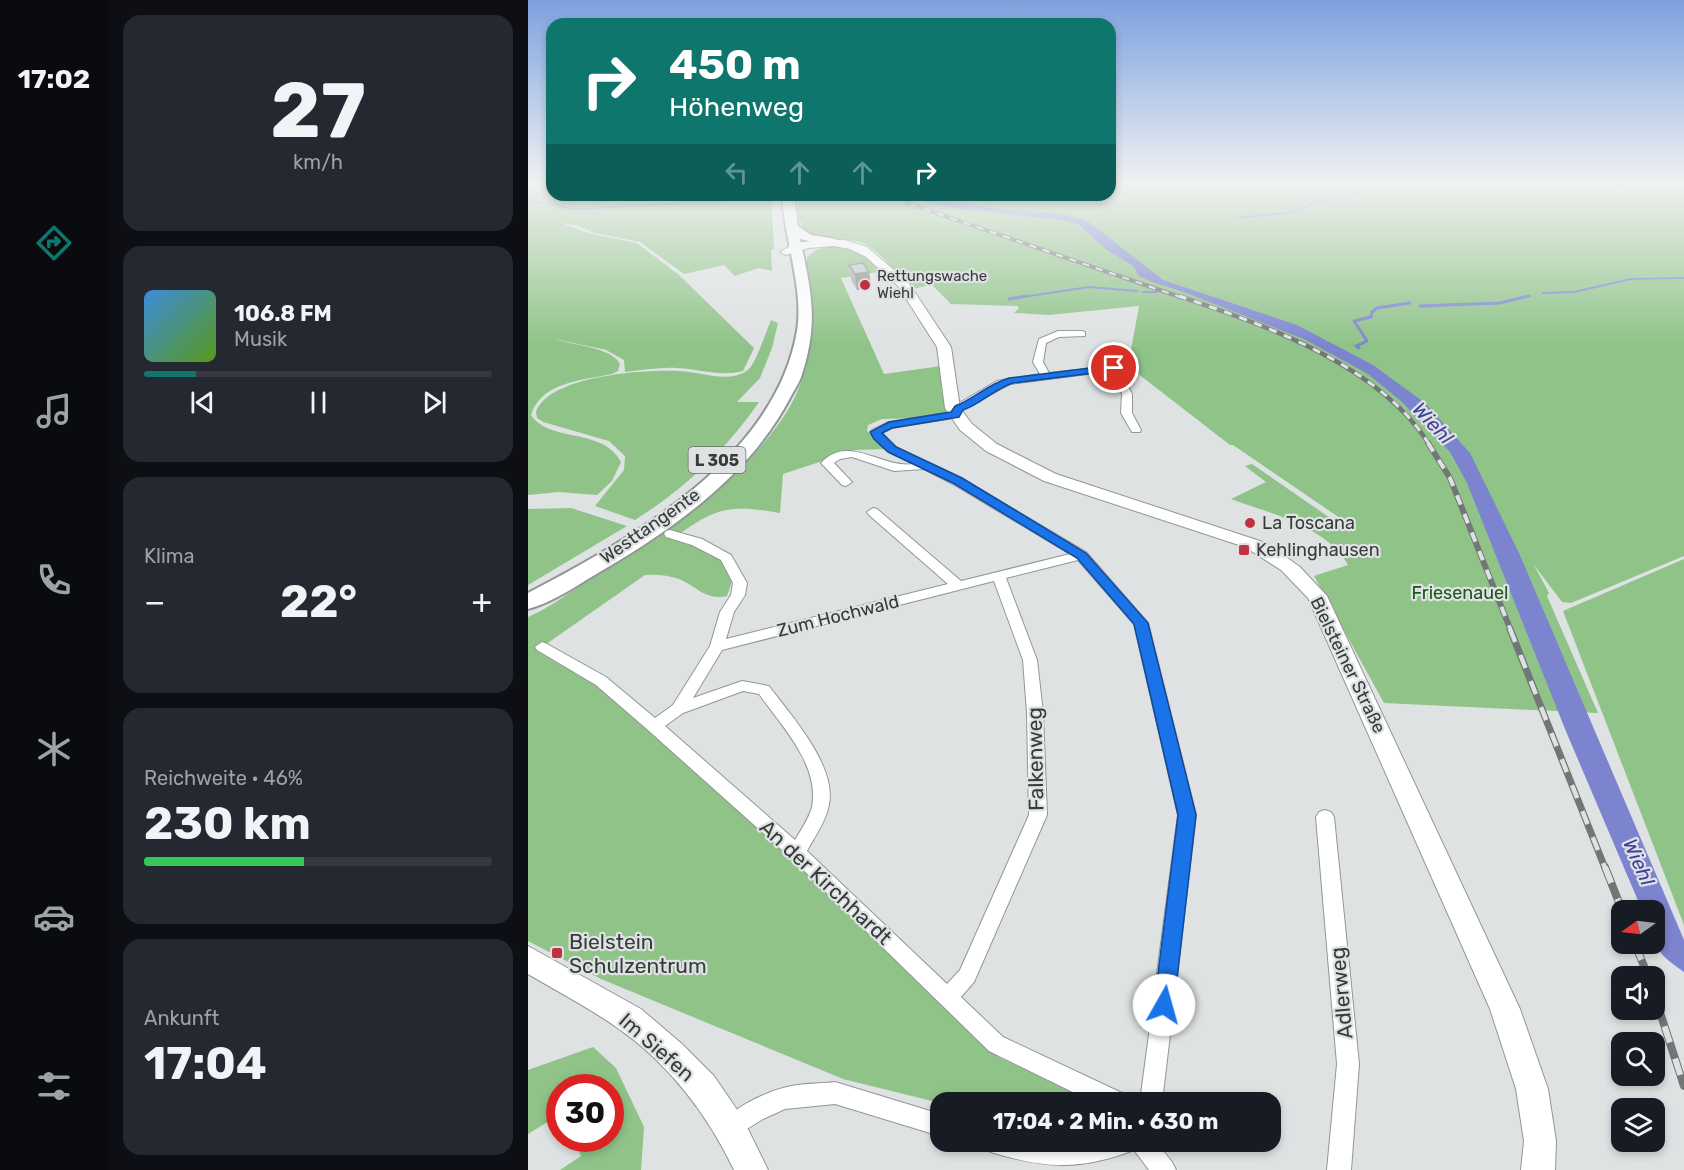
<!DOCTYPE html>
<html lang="de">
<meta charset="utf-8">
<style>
body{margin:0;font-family:Rubik,sans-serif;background:#242831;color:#f1f3f6;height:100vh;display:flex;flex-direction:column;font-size:22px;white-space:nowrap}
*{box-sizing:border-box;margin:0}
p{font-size:20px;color:#9ea1a6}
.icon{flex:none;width:33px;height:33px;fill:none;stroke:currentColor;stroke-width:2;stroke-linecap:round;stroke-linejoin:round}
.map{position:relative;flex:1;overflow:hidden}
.sheet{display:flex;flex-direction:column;gap:15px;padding:15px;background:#0d0f14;width:420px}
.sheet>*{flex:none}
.top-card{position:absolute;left:18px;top:18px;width:570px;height:183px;border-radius:18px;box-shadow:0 3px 9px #0003;background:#0f766e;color:#fff;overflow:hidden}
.needle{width:39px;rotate:256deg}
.controls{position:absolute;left:1083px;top:900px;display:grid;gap:12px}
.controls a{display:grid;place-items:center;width:54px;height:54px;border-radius:12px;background:#171b24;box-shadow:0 3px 9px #0003;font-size:30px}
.speed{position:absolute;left:18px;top:1074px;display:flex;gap:12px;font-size:30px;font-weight:700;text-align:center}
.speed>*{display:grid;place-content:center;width:78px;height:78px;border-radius:50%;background:#171b24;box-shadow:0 3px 9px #0003;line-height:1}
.speed .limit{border:9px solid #d22;background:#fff;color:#111}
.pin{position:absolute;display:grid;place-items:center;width:51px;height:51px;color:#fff;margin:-26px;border:3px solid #fff;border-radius:50%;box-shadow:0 2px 6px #0007}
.me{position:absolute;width:66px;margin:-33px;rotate:7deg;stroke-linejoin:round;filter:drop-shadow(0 0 4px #0008)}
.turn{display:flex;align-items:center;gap:21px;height:126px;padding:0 24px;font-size:27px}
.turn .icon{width:78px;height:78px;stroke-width:2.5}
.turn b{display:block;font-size:42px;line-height:51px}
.lanes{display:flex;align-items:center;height:57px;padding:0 24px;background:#0003;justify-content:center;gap:30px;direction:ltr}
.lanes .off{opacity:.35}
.big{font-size:45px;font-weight:700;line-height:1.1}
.sheet .card{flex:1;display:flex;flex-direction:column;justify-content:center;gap:9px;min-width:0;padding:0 21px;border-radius:18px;background:#242831}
.sheet .dial{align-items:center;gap:0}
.dial b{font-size:78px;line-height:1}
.song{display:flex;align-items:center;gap:18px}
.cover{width:72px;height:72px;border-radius:9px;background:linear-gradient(135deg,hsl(210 70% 55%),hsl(90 70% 35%))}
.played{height:6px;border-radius:3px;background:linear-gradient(90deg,#0f766e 15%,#363941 15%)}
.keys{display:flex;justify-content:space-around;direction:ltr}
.heat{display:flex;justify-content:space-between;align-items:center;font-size:33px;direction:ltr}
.charge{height:9px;border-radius:4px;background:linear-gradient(90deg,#34c759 46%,#363941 0)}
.trip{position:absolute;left:402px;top:1092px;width:351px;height:60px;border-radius:18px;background:#171b24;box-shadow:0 3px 9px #0003;font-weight:700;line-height:60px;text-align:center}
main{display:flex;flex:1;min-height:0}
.tabs{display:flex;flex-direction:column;width:108px;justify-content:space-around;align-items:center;background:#090b0e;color:#9ea1a6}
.tabs .icon{width:42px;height:42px}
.tabs .on{color:#0f766e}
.tabs b{font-size:27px;color:#f1f3f6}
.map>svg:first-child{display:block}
.green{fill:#8fc388}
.water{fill:#7d84cf}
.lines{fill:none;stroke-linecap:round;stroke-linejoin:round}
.stream-far1{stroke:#7d84cf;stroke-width:2}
.stream{stroke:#7d84cf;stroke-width:3}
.minor-casing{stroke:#919697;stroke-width:2}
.secondary-casing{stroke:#919697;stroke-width:2}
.primary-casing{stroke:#919697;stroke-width:4}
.minor{fill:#fff;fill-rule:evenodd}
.secondary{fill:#fff;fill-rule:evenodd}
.primary{fill:#fff;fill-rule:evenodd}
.rail-far4-casing{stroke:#737676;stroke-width:4}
.rail-far3-casing{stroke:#737676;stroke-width:4.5}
.rail-far2-casing{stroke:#737676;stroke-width:6}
.rail-far1-casing{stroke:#737676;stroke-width:7}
.rail-casing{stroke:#737676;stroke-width:8}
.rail-far4{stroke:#dee2e3;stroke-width:2;stroke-dasharray:7;stroke-linecap:butt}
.rail-far3{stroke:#dee2e3;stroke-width:3;stroke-dasharray:8;stroke-linecap:butt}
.rail-far2{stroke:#dee2e3;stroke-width:4;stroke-dasharray:10;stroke-linecap:butt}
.rail-far1{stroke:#dee2e3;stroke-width:4.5;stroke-dasharray:14;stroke-linecap:butt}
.rail{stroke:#dee2e3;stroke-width:6;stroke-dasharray:17;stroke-linecap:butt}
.wall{fill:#a9abae}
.shaded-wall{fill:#898b8d}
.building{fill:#c4c7ca;stroke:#898b8d;stroke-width:1.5}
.route{fill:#1a73e8;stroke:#114b97;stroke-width:1.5}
.poi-dot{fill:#c2313d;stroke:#dee2e3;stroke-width:2}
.labels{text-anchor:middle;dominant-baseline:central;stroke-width:4.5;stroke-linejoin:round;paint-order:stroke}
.far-poi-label{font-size:15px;fill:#393b3b;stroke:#dee2e3;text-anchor:start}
.shield{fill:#dee2e3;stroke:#6a6d6d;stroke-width:1.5}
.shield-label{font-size:16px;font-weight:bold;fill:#393b3b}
.poi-label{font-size:18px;fill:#393b3b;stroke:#dee2e3;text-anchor:start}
.street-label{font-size:18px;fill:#393b3b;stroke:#dee2e3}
.park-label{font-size:18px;fill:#1a5615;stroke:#dee2e3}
.water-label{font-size:20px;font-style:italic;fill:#414099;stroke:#dee2e3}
.near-street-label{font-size:21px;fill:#393b3b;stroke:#dee2e3}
.near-poi-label{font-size:21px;fill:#393b3b;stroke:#dee2e3;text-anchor:start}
</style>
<main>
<nav class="tabs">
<b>17:02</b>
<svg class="icon on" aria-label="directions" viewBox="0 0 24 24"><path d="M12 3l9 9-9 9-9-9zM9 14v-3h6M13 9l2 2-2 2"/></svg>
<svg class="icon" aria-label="music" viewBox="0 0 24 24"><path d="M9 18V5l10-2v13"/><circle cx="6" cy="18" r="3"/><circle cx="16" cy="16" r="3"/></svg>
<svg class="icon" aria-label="phone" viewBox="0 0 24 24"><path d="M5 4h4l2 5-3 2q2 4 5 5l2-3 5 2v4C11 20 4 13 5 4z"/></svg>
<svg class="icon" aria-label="climate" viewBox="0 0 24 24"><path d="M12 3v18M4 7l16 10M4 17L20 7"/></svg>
<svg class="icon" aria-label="car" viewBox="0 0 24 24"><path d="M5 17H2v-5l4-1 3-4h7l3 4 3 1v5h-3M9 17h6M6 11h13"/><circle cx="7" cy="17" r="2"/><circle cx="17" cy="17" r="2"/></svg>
<svg class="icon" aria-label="filters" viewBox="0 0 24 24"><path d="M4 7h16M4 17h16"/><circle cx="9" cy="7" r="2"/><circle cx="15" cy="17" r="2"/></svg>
</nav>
<section class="sheet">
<div class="card dial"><b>27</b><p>km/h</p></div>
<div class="card">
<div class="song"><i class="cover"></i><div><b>106.8 FM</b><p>Musik</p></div></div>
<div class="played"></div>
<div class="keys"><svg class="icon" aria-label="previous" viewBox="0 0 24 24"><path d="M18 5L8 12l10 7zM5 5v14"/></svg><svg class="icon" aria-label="pause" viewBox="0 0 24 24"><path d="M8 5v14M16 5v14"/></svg><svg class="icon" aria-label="next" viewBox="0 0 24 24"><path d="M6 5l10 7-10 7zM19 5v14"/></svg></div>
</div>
<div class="card"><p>Klima</p>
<div class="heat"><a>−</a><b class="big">22°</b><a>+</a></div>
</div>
<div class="card"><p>Reichweite · 46%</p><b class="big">230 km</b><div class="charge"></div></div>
<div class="card"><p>Ankunft</p><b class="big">17:04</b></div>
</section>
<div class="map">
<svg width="1156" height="1170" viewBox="0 0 1156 1170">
<rect width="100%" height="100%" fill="#dee2e3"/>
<path class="green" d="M0 183H24V195H243L246 249 243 250 244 271 231 268 207 276 196 265 156 274 112 242 66 233 48 225 33 223 64 234 109 243 151 275 226 348 215 371C192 377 172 369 149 368 132 367 115 370 97 372L96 360 78 350 27 339C43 345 84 347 92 364L90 371 84 374C55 380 13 382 3 415 21 443 75 427 93 462L84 481 69 495 31 492 0 495Z
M582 183H1070L1092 192 1125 183 1156 188V556L1043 603 1034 602 1006 565 1021 593 1019 596 1070 713 856 703 786 576 820 565C798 526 743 514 703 499L738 482 717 466 724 464 821 531 828 529 705 445H702L600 366 611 306 521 315 486 313 491 308 489 306 423 304 404 285 384 289C371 276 349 247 332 242 314 237 295 241 277 233L271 218 269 195H582Z
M303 246 327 247 356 271 313 278 356 374 413 366V388L419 413 391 418 354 419 340 425 339 431 359 449 328 450 255 474 252 513C204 505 189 506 149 536L194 556 204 581 199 596C178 601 168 586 151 579 141 575 127 574 117 575L14 647 76 685 125 729 441 1025 472 1058 573 1102 412 1103 315 1079 73 979 0 941V617C22 608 42 592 62 579 129 536 250 458 274 379 281 357 286 330 285 307 285 290 278 274 279 257L288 250Z
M243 320 250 323 244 348 232 378 209 402H231C199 449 156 489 107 520L67 506 96 470 97 456 81 441 15 422 9 418 8 412C21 375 118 369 152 371 173 372 201 384 220 370 228 364 238 331 243 320Z
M43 508 99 526 0 585V509Z
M1156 559V925L1035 611Z
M65 1047 88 1068 116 1127 113 1170H32L53 1156 46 1139 82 1138V1088H32L31 1115 0 1134V1070Z"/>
<path class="water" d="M371 195H386L477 210 531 213 561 222 635 280 769 325 845 365 897 403 942 453 991 553 1156 940V972C1125 951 1126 947 1126 910H1114L1037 729 939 483 922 452 874 402 840 374 776 339 656 292 624 282 611 276 605 266 579 250 550 224 533 220 416 207Z"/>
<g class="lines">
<path class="stream-far1" d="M0 200 48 209 208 200
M763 212 791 202 826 195 846 185
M711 218 756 213
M615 292H629
M1015 293 1046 292 1103 279 1156 278
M488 298 561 287 609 291
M994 298 1002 296"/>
<path class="stream" d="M481 299 499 296
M892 306 972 303 1000 296
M831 348 828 346 839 341 826 321 843 317 844 312 849 308 882 303"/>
<defs>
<path id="minor" d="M554 331 557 332V336L531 337 518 343 515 362 521 373 603 364V368L592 370 604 394V413L613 430 612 432H604L593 413 594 394 583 371 482 384 434 410 431 417 364 428 354 433 368 447 433 478 558 552 620 623 668 815 634 1102H612L650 815 606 624 550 560 478 578 509 660 515 713 519 815 446 982 433 997 475 1037 596 1094 599 1102H565L461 1051 263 858 120 730 68 685 9 650 7 647 14 642 19 644 78 677 127 718 145 705 182 646 192 612 203 595 205 583 193 560 164 545 138 537 136 534 138 531 142 530 174 539 203 555 219 583 217 595 206 612 198 639 420 584 341 515 339 512 345 508 349 509 433 581 542 554 425 484 396 469 366 471 324 457 312 459 306 463 324 482 318 486 314 485 293 463C320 433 354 469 386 464 370 456 351 449 343 432L344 430 361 422 423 412 426 406 469 381 512 374 505 362 511 339 530 331ZM466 581 495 660 499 713 501 815 432 970 419 984 279 851C286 838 296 824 300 809 312 769 264 717 241 686L214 681 165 698 194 650ZM215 691 231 694C253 725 292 765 284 807 281 818 273 830 267 840L137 726 155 713Z
M797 810 803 812 806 817 831 1064 823 1170H799L809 1064 788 817 791 812Z
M307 1082 412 1114V1136L307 1104 257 1109 235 1119 203 1139 195 1136 192 1128C199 1110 236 1093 255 1088 271 1083 290 1084 307 1082Z
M455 1142H510L550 1145 574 1142H628L644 1162 648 1170H621L606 1150C554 1170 520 1169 466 1153L458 1150Z"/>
<path id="secondary" d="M293 240H317L339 247 380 282 423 347 432 408 444 424 469 444 528 474 738 543 772 567 799 596 992 1009 1020 1089 1028 1141 1027 1170H993L996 1141 988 1089 962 1009 780 598 753 570 717 547 516 481 458 451 432 430 417 408 409 347 370 286 338 257 322 249 306 246 280 248 258 255 252 252 267 243Z
M0 946 113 1009 154 1044 186 1076 214 1117 240 1170H206C180 1115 141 1064 91 1029 62 1008 30 992 0 974Z"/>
<path id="primary" d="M254 195H266L270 226 283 235 308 239 310 242 303 246 272 239C283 290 291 322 274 374 272 382 266 390 262 398 220 478 141 532 65 576 45 588 23 603 0 609V593C105 538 247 458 269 331 276 289 256 238 254 195Z"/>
</defs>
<use href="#minor" class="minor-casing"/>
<use href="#secondary" class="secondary-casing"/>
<use href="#primary" class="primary-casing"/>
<use href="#minor" class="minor"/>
<use href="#secondary" class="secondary"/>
<use href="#primary" class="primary"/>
<defs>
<path id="rail-far4" d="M356 195 655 298"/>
<path id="rail-far3" d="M651 296C736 325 851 364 901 444"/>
<path id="rail-far2" d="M900 443 922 478 983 631"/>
<path id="rail-far1" d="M982 629 1077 868"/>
<path id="rail" d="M1077 867 1094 910
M1107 944 1120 976
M1126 994 1156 1086"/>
</defs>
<use href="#rail-far4" class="rail-far4-casing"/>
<use href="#rail-far3" class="rail-far3-casing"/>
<use href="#rail-far2" class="rail-far2-casing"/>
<use href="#rail-far1" class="rail-far1-casing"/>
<use href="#rail" class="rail-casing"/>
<use href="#rail-far4" class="rail-far4"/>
<use href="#rail-far3" class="rail-far3"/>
<use href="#rail-far2" class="rail-far2"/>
<use href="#rail-far1" class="rail-far1"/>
<use href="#rail" class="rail"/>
</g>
<path class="wall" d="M321 265 341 272 343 287 329 290 323 280Z"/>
<path class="shaded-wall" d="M341 272 343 287 329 290 327 274Z"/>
<path class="building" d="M335 263 341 272 327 274 321 265Z"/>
<linearGradient id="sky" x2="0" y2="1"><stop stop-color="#7da1de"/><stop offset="0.53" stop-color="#f0f2f2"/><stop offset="1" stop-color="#f0f2f2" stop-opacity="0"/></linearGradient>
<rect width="1156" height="346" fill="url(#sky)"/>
<path class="route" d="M586 365 590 366V370L485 383C466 389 453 404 435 410L431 417 364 428 354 433 368 447 434 478 558 553 620 623 668 815 646 1005 643 1011 636 1014 629 1011 626 1005 650 815 606 624 549 558 425 483 360 452 346 439 342 432 361 422 423 412 427 406C446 399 460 384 481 378Z"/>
<g class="poi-dot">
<circle cx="337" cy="285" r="6"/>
<circle cx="722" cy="523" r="6"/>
<rect x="710" y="544" width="12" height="12" rx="3"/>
<rect x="23" y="947" width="12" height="12" rx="3"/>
</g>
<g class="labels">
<g class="far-poi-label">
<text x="349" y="276">Rettungswache<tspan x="349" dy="17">Wiehl</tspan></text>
</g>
<rect class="shield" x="160.5" y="447" width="57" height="26" rx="4.5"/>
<g class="shield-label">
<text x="189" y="460">L 305</text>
</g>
<g class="poi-label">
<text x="734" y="523">La Toscana</text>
<text x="728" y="550">Kehlinghausen</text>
</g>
<g class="street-label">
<text transform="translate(122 526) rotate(-35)">Westtangente</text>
<text transform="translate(310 616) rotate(-14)">Zum Hochwald</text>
<text transform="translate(820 665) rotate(64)">Bielsteiner Straße</text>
</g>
<g class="park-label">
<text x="932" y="593">Friesenauel</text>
</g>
<g class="water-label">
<text transform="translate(905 423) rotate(47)">Wiehl</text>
<text transform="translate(1111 862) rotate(66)">Wiehl</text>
</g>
<g class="near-street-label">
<text transform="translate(507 759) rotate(-91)">Falkenweg</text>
<text transform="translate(298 882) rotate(43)">An der Kirchhardt</text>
<text transform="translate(813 993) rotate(-95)">Adlerweg</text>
<text transform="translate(129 1047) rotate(41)">Im Siefen</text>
</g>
<g class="near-poi-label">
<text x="41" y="941">Bielstein<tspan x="41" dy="24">Schulzentrum</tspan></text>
</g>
</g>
</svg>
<div class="controls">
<a><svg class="needle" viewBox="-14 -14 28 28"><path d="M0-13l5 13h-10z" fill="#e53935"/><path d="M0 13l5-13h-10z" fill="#9ea1a6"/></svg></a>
<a><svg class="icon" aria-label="sound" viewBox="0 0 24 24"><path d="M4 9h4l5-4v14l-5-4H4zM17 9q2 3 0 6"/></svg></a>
<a><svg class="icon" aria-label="search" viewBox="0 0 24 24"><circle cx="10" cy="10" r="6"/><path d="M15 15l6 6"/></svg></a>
<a><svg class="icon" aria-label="layers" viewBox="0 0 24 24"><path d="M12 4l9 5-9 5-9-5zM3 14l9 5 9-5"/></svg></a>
</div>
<div class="speed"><div class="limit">30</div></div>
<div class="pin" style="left:586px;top:368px;background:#d93025"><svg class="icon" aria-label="arrive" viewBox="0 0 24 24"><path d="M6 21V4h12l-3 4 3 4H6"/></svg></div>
<svg class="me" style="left:636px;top:1005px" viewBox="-20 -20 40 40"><circle r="19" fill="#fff"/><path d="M0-13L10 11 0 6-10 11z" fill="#1a73e8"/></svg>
<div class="trip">17:04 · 2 Min. · 630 m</div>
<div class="top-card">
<div class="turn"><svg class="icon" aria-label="right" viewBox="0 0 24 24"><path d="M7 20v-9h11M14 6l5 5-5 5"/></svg><div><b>450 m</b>Höhenweg</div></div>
<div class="lanes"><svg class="icon off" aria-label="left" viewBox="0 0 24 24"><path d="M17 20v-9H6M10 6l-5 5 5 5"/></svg><svg class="icon off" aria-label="ahead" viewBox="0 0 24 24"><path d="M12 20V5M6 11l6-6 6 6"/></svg><svg class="icon off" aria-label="ahead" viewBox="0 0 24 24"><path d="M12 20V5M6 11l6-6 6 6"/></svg><svg class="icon" aria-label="right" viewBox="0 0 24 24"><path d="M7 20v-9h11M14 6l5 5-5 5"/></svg></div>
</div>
</div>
</main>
